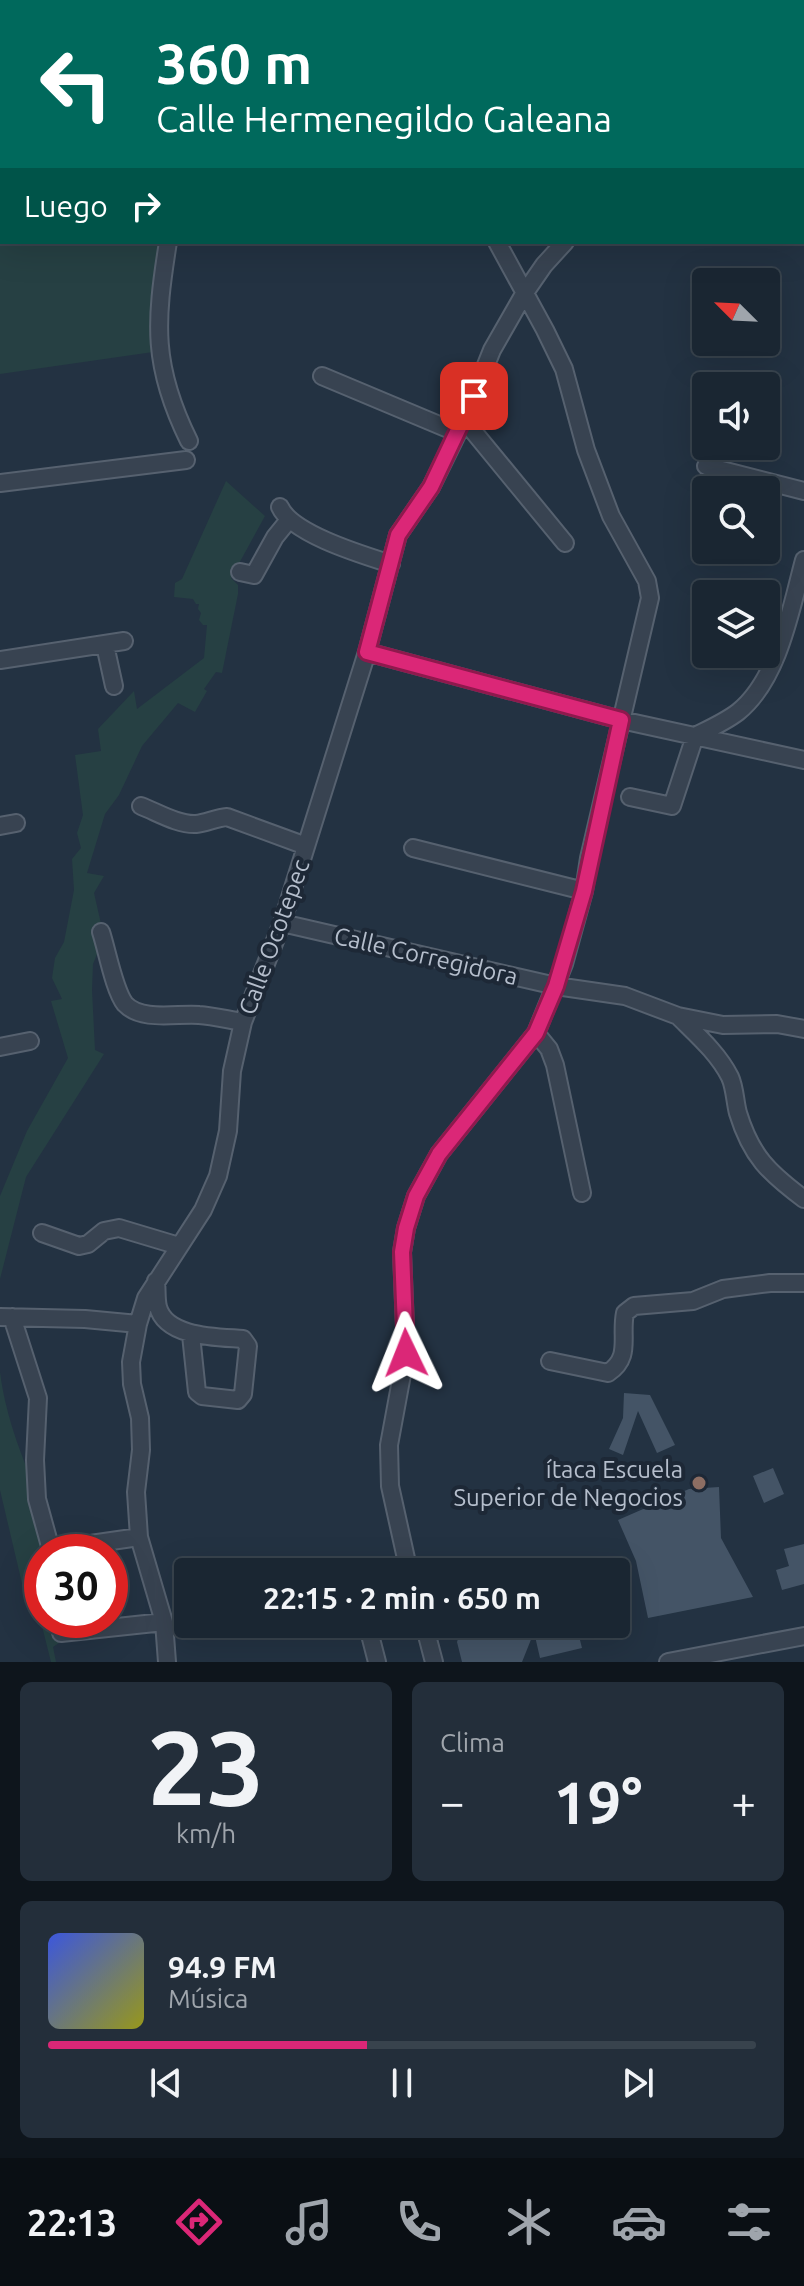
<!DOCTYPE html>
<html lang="es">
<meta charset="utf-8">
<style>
body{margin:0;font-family:Ubuntu,sans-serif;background:#232e3a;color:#f1f3f6;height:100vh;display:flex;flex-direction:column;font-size:30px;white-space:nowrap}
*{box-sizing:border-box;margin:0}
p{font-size:26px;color:#9fa5ac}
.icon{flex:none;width:44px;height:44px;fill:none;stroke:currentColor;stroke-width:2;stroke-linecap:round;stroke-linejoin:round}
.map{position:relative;height:1662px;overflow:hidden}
.details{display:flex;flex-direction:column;gap:20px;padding:20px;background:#0e151c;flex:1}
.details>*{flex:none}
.banner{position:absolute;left:0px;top:0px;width:804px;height:244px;box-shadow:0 8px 32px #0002,0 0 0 2px #38434d;background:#00695c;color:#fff;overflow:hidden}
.needle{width:52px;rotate:294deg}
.tools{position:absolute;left:692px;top:268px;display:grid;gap:16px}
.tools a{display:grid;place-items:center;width:88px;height:88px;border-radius:8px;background:#1a2632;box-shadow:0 8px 32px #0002,0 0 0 2px #38434d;font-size:40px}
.speed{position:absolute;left:24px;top:1534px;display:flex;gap:16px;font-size:40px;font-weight:700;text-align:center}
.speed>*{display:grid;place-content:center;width:104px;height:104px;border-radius:50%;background:#1a2632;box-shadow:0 8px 32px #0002,0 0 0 2px #38434d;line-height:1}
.speed .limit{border:12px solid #d22;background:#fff;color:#111}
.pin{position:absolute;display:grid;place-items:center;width:68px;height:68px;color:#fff;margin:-34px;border-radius:16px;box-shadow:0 4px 12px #0006}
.me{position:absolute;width:88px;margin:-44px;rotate:358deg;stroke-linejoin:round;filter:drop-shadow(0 0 6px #0008)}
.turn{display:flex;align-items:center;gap:28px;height:168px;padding:0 24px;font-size:36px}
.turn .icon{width:104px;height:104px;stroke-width:2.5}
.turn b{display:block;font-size:56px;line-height:68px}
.then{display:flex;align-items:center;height:76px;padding:0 24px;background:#0003;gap:16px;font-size:30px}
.big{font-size:60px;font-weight:600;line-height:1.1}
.details .card{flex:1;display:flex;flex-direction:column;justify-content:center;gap:12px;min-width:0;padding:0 28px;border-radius:12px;background:#232e3a}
.details .dial{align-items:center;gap:0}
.dial b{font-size:104px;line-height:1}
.song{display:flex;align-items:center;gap:24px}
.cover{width:96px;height:96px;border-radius:12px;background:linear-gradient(135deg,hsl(230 70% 55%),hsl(60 70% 35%))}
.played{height:8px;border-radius:4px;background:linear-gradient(90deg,#db2777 45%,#38434d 45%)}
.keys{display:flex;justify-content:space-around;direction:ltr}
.heat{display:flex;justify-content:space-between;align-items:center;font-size:44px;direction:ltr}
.details .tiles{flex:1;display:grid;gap:20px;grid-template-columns:1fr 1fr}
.card:last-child{grid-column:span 2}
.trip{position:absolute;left:174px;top:1558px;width:456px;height:80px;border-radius:8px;background:#1a2632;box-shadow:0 8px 32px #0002,0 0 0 2px #38434d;font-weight:600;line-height:80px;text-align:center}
.dock{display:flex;height:128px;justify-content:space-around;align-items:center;background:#0a0f14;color:#9fa5ac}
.dock .icon{width:56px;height:56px}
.dock .current{color:#db2777}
.dock b{font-size:36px;color:#f1f3f6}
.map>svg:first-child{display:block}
.green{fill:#264043}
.building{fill:#445466}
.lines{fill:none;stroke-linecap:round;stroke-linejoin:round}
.minor-casing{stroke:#56616f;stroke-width:20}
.minor{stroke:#384351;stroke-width:16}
.route-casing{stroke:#8e194d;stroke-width:20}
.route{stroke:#db2777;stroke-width:14}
.education-dot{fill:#8d6e63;stroke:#1d2836;stroke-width:3}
.labels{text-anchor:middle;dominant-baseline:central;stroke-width:8;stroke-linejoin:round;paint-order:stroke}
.street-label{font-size:24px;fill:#b5becc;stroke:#1d2836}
.poi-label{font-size:24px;fill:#b5becc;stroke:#1d2836;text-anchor:end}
</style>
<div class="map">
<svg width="804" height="1662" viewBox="0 0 804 1662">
<rect width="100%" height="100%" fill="#233242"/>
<path class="green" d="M0 124 2 242H160L153 352 0 374Z
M226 481 265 516 231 578 238 585V594L222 673 216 672 204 689 207 691 195 712 178 703 142 746 119 795 105 814 87 873 104 876 94 893 104 937 93 964 92 990 95 1050 104 1054 26 1177 0 1279V1196L27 1131 68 1058 51 1001 62 999 52 978 55 958 64 942 74 890 72 859 81 848 77 833 83 815 75 755 101 751 98 729 134 691 137 709 204 658 207 625H203L199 620 201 613 198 609 199 604H196L193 599 174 597 175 583 182 579Z
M0 1372C8 1436 38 1493 64 1552H42V1620H82L79 1629 53 1647 56 1662H51L33 1590 24 1592 0 1490Z"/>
<path class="building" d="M624 1393 650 1395 675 1445 657 1453 638 1411 623 1455 609 1449 623 1418Z
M773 1468 784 1494 764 1503 753 1476Z
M719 1487 721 1538 753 1597 648 1618 636 1561 618 1520 689 1489Z
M804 1544V1584L782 1590 776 1570 789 1566 784 1549Z
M463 1624H576L582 1648 540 1658 534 1632 522 1662H462L457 1642Z"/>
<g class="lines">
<defs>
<path id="minor" d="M168 0 169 2
M189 0 190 2
M400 0V2
M52 2 53 0
M802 14 804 6
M0 65 2 63
M802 232H804
M168 242C155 323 152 366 189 441
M322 376 458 433
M464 420 565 543
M706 466 804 491
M0 483 186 460
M280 507C292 534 363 555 391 564
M240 572 254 575 275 537 288 521
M105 645 114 686
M367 652 621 720 804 760
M0 660 124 641
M695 736C709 729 725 722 738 712 779 679 791 608 804 560
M630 797 672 806 695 736
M141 806C157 812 178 825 196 824 206 823 216 818 227 817L306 846
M0 826 16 823
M413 848 584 891
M282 923 556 986 625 996 678 1016 723 1025 777 1024 804 1029
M101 932C107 950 114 990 125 1004 142 1022 178 1013 199 1015 214 1016 229 1020 243 1022
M678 1016C696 1034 718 1053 730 1077 735 1088 735 1102 738 1113 751 1156 769 1173 804 1199
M536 1033 549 1049 555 1065 582 1193
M0 1047 30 1041
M42 1233 79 1246 88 1244 104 1231 119 1228 179 1246
M156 1281C157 1289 156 1299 158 1307 166 1338 219 1337 243 1339L248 1346 243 1394 238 1400 202 1396 197 1392 191 1335
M0 1317 85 1319 138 1324
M12 1317 38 1398 35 1460 37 1499 50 1546 56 1549 139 1537
M550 1361 608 1373C632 1357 620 1337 625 1313L634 1306 693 1301 723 1289 770 1283H804
M409 1572 390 1486 389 1445 406 1353 402 1252 406 1228 416 1196 439 1154 536 1033 564 964 584 891 589 858 650 598 647 581 611 516 586 450 564 369 545 330 497 242
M370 1624 368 1627 377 1662
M424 1624 434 1662
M61 1633 164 1622
M167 1662 164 1622 139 1537 136 1492 141 1450 140 1418 132 1384 131 1362 138 1324 146 1298 203 1210 218 1176 228 1131 232 1071 243 1022 282 923 367 652 398 535 431 487 464 420 492 350 524 294 544 265 565 242
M668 1662 804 1636"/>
</defs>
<use href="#minor" class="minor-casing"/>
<use href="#minor" class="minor"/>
</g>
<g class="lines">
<defs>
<path id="route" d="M406 1353 402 1252 406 1228 416 1196 439 1154 536 1033 556 986 584 891 621 720 367 652 398 535 431 487 474 396"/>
</defs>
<use href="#route" class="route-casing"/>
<use href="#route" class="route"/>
</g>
<circle class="education-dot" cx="699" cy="1483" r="8"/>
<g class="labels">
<g class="street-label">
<text transform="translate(274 937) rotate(-70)">Calle Ocotepec</text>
<text transform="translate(426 956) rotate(13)">Calle Corregidora</text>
</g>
<g class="poi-label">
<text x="683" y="1469">ítaca Escuela<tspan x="683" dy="28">Superior de Negocios</tspan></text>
</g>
</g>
</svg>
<div class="tools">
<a><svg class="needle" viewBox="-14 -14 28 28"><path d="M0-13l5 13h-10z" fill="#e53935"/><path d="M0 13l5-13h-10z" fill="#9fa5ac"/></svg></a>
<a><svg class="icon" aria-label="sound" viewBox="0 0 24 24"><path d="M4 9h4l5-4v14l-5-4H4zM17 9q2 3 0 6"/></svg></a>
<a><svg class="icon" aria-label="search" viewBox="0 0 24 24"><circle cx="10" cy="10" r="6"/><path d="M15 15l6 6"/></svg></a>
<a><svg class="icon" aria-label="layers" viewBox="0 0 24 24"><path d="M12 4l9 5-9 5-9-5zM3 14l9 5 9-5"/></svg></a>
</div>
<div class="speed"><div class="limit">30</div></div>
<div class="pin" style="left:474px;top:396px;background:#d93025"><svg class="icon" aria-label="arrive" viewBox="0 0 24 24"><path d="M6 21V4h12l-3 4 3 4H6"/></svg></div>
<svg class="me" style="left:406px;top:1353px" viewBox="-20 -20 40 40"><path d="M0-17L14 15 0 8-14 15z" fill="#db2777" stroke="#fff" stroke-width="4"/></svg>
<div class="trip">22:15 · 2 min · 650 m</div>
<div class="banner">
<div class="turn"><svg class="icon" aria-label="left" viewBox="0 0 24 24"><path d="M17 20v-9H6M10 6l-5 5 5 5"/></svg><div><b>360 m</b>Calle Hermenegildo Galeana</div></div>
<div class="then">Luego<svg class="icon" aria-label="right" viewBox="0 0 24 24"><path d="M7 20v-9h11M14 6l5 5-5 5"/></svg></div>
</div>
</div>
<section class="details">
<div class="tiles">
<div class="card dial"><b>23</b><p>km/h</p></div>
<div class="card"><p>Clima</p>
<div class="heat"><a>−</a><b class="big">19°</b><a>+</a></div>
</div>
<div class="card">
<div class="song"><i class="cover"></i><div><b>94.9 FM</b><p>Música</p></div></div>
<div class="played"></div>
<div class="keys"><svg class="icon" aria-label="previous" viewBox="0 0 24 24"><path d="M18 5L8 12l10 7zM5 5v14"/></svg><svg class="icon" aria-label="pause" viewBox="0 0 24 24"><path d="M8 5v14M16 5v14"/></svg><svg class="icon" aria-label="next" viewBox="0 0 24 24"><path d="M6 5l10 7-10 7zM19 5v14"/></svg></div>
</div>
</div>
</section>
<nav class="dock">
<b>22:13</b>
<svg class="icon current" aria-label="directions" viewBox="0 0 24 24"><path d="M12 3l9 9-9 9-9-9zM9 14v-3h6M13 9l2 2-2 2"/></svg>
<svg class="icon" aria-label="music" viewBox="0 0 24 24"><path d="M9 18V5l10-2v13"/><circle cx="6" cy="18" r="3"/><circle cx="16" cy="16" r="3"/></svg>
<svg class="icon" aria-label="phone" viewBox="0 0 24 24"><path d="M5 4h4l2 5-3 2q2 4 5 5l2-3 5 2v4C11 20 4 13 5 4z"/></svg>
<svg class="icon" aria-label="climate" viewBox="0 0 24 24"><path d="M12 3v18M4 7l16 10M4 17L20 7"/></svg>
<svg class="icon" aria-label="car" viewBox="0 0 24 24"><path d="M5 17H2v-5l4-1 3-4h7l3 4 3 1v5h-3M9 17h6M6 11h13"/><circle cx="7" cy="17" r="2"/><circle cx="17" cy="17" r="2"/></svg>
<svg class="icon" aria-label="filters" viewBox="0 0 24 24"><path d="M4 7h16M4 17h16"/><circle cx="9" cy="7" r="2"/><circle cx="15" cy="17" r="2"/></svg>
</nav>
